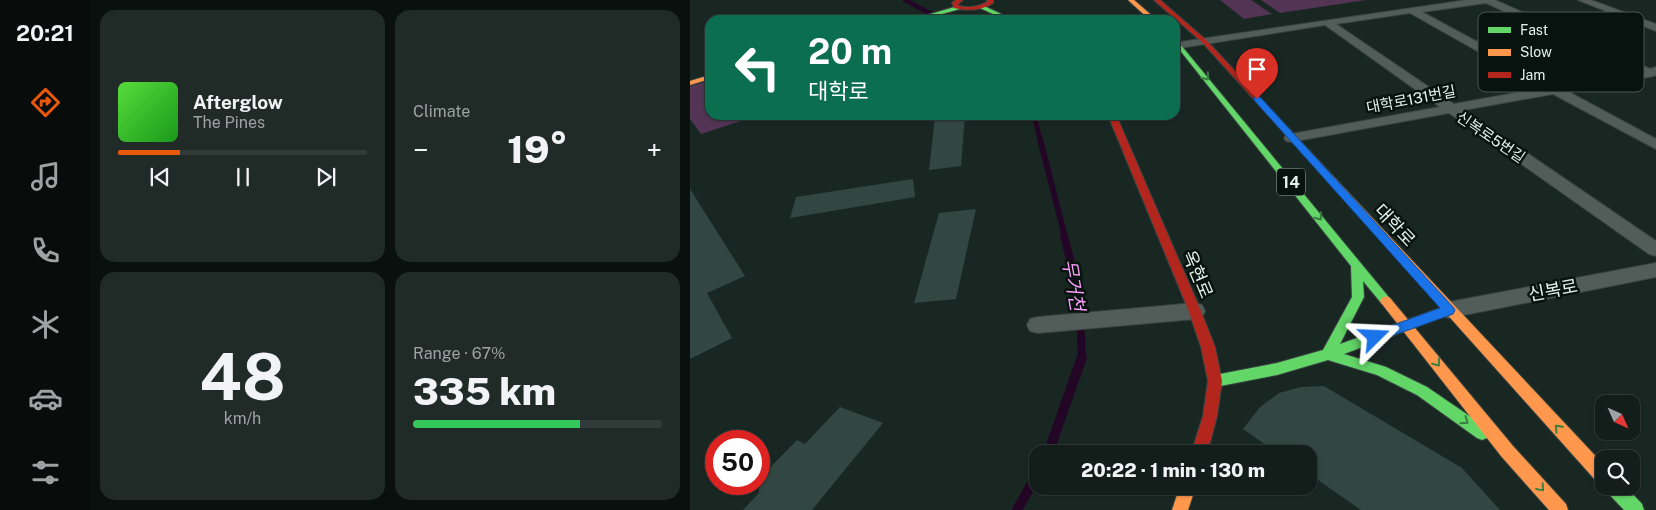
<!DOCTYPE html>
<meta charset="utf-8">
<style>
body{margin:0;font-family:"Public Sans","Noto Sans KR",sans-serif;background:#202a27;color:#f1f3f6;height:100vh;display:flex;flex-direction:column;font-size:19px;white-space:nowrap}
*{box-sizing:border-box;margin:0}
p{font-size:16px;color:#9da2a2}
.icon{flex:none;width:28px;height:28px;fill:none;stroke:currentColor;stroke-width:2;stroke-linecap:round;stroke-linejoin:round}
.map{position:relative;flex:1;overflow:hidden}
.side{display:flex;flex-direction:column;gap:10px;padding:10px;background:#0a100e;width:600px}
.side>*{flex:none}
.hud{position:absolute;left:15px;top:15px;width:475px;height:105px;border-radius:15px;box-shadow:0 1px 4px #0004,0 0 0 1px #323b39;background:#0b6e4f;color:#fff;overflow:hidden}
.needle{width:32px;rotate:135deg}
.buttons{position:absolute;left:905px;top:395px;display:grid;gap:10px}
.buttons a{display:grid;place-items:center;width:45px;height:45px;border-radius:10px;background:#131d1a;box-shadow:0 1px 4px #0004,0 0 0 1px #323b39;font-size:25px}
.speed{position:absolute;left:15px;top:430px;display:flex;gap:10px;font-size:25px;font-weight:700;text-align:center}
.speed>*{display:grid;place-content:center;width:65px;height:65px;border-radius:50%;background:#131d1a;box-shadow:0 1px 4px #0004,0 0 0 1px #323b39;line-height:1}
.speed .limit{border:8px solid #d22;background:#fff;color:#111}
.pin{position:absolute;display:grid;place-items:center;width:42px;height:42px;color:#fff;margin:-51px -21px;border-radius:50% 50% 50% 0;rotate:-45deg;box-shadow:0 0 5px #0007}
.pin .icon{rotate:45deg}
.me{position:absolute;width:55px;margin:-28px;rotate:69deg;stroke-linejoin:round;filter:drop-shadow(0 0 4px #0008)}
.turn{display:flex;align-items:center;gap:18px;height:105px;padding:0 20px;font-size:22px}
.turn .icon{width:65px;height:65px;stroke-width:2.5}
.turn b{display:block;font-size:35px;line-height:42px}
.big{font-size:38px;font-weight:800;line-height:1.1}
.side .tile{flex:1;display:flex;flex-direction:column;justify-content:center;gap:8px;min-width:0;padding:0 18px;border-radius:15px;background:#202a27}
.side .dial{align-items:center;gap:0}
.dial b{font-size:65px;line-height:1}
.song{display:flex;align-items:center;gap:15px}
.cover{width:60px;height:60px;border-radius:8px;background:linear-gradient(135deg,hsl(110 70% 55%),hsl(120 70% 35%))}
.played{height:5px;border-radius:2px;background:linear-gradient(90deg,#ea580c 25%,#323b39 25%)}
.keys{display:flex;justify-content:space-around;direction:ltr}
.heat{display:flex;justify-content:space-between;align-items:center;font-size:28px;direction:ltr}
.charge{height:8px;border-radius:4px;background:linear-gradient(90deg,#34c759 67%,#323b39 0)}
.side .tiles{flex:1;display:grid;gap:10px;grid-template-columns:repeat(2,1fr)}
.trip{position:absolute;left:339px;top:445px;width:288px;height:50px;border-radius:15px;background:#131d1a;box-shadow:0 1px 4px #0004,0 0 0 1px #323b39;font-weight:800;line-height:50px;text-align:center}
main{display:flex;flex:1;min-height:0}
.tabs{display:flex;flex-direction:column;width:90px;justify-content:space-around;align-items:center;background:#080c0a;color:#9da2a2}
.tabs .icon{width:35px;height:35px}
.tabs .selected{color:#ea580c}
.tabs b{font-size:22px;color:#f1f3f6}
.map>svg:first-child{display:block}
.green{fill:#533455}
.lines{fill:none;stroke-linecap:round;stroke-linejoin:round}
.stream-far4{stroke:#230625;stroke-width:4.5}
.stream-far3{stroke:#230625;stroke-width:5}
.stream-far2{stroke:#230625;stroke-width:6}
.stream-far1{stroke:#230625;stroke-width:8}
.stream{stroke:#230625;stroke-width:10}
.building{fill:#324741}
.street-casing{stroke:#394441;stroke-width:2}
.fast-casing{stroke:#394441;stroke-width:2}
.slow-casing{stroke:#394441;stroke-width:2}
.jam-casing{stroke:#394441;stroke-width:2}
.street{fill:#525d59;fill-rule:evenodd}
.fast{fill:#63d668;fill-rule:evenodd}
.slow{fill:#ff974d;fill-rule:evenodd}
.jam{fill:#b3261e;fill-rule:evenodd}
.oneway{stroke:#3a7e40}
.route{fill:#1a73e8;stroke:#114b97}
.labels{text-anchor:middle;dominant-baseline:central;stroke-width:5;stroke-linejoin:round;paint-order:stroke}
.far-street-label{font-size:15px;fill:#e2f1eb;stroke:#08130f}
.shield{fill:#08130f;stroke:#a1aea9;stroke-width:1}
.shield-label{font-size:16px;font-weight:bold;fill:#e2f1eb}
.street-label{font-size:18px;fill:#e2f1eb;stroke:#08130f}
.water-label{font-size:19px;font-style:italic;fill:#fa9ffb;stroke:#08130f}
.key{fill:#08130f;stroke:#495651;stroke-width:1}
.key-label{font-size:14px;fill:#e2f1eb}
</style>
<main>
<nav class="tabs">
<b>20:21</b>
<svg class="icon selected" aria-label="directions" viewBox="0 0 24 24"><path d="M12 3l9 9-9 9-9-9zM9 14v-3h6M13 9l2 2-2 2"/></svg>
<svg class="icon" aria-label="music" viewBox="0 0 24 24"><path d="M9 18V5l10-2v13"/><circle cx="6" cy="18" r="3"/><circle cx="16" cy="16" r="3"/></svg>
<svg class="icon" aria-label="phone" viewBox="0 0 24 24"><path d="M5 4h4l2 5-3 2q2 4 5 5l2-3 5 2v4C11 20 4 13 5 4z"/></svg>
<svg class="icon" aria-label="climate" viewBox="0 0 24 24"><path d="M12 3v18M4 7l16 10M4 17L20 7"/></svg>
<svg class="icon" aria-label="car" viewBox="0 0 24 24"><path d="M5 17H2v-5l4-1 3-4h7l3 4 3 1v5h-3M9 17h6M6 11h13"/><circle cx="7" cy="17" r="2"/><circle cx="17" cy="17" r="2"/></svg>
<svg class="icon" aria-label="filters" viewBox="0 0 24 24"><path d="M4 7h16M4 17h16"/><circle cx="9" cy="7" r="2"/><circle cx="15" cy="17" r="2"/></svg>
</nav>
<section class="side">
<div class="tiles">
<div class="tile">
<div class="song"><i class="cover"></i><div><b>Afterglow</b><p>The Pines</p></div></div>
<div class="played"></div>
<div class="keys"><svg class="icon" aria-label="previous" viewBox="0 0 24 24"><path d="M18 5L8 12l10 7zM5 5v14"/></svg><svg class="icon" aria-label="pause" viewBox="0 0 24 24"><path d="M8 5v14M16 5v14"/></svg><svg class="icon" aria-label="next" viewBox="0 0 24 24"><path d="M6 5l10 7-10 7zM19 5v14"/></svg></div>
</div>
<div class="tile"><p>Climate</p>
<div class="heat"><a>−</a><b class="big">19°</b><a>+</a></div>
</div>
<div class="tile dial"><b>48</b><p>km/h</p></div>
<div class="tile"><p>Range · 67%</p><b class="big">335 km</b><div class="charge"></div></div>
</div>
</section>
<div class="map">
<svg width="966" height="510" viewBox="0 0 966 510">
<rect width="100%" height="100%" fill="#192723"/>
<path class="green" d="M530 0H561L582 14 554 19Z
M571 0H676L590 13Z
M20 81V115H69L11 134 0 119V86Z"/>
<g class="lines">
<path class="stream-far4" d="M215 0 253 20"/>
<path class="stream-far3" d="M344 115 350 140"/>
<path class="stream-far2" d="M350 139 375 237"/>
<path class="stream-far1" d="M374 236 389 294 392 359"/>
<path class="stream" d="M358 454 392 357
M327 510 348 473"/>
</g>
<path class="building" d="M263 115H275L271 166 239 170 245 117Z
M223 179 225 197 100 218 106 197Z
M0 189 55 276 17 293 42 338 0 359Z
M286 209 266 299 224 303 249 213Z
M634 386 772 468 810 510H671L618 473V454H589L553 429 570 407 589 393 611 387Z
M150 407 193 423 122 510H53L69 493V479L107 440 115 444Z"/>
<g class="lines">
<defs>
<path id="street" d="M777 0H805L960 69 966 67V75L964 76 877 91 966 139V149L863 94 774 110 966 241V256L959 254 759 113 601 142 596 141 594 138 596 135 601 134 750 107 635 25 490 48 485 46 486 43 490 42ZM796 3 946 71 867 85 732 12ZM720 13 853 88 764 104 646 24Z
M888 0H901L966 24V31Z
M462 15 465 16 466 20H433L438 17Z
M966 263V277L759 318 752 316 749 310 752 304 759 302Z
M505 303 512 305 515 311 512 317 505 319 348 333 340 331 337 325 340 319 348 317Z"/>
<path id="fast" d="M268 6 270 9 230 20H220Z
M290 6H294L324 20H316L290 8Z
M485 38 702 301 700 304H692L673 281 674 297 650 344 759 305 763 307 765 310 763 313 654 354 696 367 737 387 797 428 800 433 797 438 792 440 787 438 727 395 687 375 638 360 587 375 525 387 520 385 518 381 520 377 525 375 587 363 633 350 662 297 661 266 485 44Z
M915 486H935L952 504 954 510H934L917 492Z"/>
<path id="slow" d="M438 0H444L467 20H460Z
M20 75V79L0 85V81Z
M639 174 642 175 914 465V485L908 483 636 179V175Z
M696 296 700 298 823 446 876 504 878 510H859L811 456 692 304 690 301 692 298Z
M490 486H506L498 510H482Z"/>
<path id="jam" d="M266 0H273L268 4 269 6C279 8 288 7 297 2V0H303V3C291 11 277 11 264 8L262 3Z
M464 0H470L516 40 642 175V179H636L512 42Z
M418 115H426L510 309 525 347 532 381 527 416 517 454H501L513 416 518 381 511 347 498 309Z"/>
</defs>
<use href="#street" class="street-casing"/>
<use href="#fast" class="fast-casing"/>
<use href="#slow" class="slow-casing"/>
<use href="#jam" class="jam-casing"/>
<use href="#street" class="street"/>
<use href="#fast" class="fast"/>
<use href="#slow" class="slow"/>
<use href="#jam" class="jam"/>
</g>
<defs><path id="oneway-chevron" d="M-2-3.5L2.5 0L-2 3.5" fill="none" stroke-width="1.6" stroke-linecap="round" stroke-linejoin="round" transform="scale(1.25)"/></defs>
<g class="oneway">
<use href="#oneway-chevron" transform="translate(516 77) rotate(52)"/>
<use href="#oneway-chevron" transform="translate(629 217) rotate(51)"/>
<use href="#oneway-chevron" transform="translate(747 363) rotate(52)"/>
<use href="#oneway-chevron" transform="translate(775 421) rotate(35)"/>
<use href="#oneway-chevron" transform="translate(868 428) rotate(-133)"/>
<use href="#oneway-chevron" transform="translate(851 488) rotate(49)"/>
</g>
<path class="route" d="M564 97H570L763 307 765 310 763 314 685 342 681 340 679 337 681 333 750 308 564 100Z"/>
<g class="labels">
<g class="far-street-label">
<text transform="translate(721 99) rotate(-11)">대학로131번길</text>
<text transform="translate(801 137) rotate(34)">신복로5번길</text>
</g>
<rect class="shield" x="587" y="168.5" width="28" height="27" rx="4"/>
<g class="shield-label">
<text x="601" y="182">14</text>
</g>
<g class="street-label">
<text transform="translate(705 225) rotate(47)">대학로</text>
<text transform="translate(508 274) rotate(67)">옥현로</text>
<text transform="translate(863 290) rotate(-11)">신복로</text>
</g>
<g class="water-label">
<text transform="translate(384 285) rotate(80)">무거천</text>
</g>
</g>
<rect x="788" y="12" width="166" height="80" rx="8" class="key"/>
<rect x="798" y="27" width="23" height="6" fill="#63d668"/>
<rect x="798" y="49" width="23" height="7" fill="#ff974d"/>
<rect x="798" y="72" width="23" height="6" fill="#b3261e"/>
<g class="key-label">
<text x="830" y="35">Fast</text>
<text x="830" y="57">Slow</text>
<text x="830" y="80">Jam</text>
</g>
</svg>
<div class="buttons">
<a><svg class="needle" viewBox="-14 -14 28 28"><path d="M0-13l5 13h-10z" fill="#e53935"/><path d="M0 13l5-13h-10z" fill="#9da2a2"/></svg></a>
<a><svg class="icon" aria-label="search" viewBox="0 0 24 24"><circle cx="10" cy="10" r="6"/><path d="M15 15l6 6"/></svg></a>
</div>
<div class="speed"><div class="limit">50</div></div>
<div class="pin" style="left:567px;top:99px;background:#d93025"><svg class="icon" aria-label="arrive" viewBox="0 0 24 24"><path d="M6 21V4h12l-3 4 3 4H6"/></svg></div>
<svg class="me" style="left:685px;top:337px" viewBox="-20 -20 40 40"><path d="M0-17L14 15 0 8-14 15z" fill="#1a73e8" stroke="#fff" stroke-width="4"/></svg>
<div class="trip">20:22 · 1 min · 130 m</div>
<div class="hud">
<div class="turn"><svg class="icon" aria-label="left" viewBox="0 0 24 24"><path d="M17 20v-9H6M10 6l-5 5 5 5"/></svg><div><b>20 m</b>대학로</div></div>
</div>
</div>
</main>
